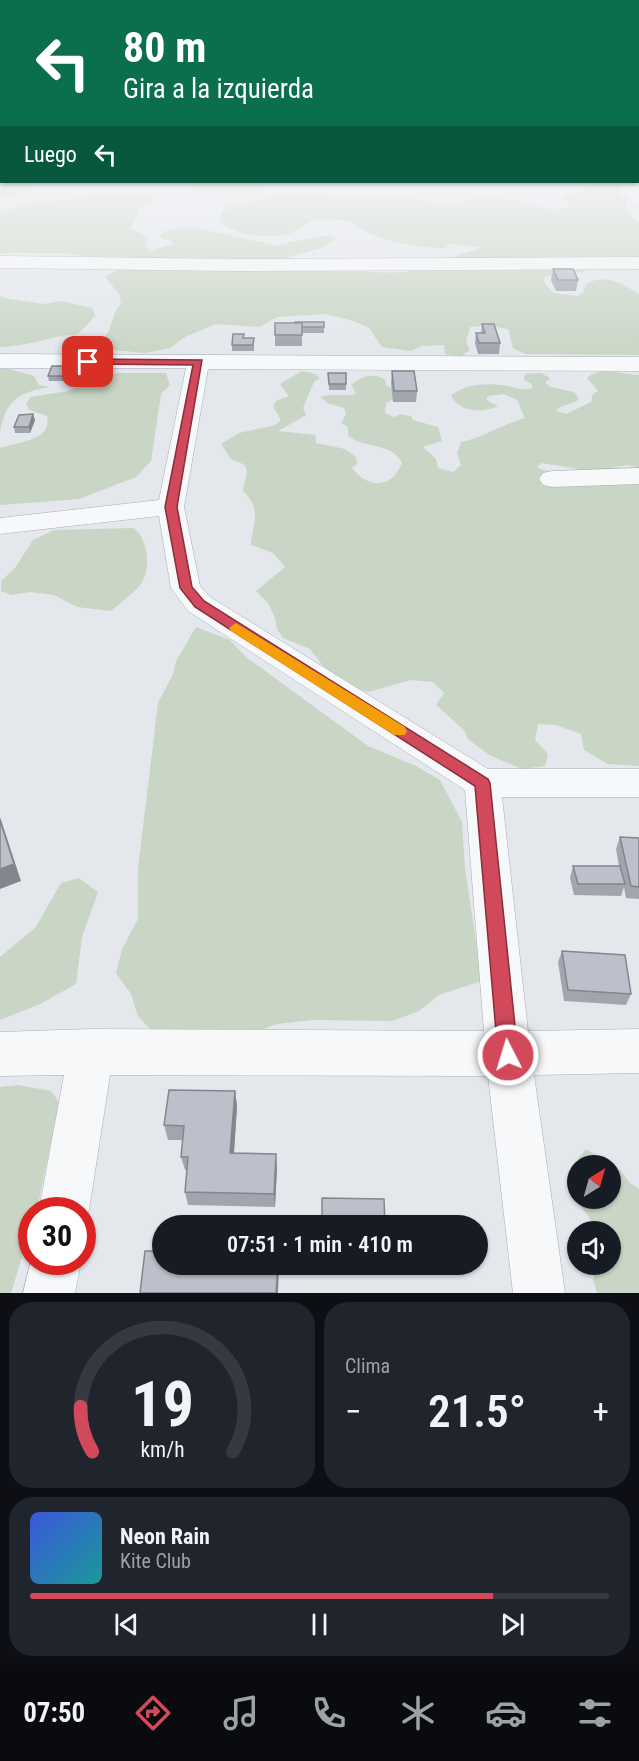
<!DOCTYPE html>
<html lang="es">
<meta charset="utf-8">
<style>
body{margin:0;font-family:"Roboto Condensed",sans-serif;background:#20242c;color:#f1f3f6;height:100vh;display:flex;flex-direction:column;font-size:22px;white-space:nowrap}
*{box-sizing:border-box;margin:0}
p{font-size:20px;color:#9ea1a6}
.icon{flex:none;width:33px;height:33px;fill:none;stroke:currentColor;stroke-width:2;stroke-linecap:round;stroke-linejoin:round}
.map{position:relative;height:1293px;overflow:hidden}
.drawer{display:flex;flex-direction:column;gap:9px;padding:9px;background:#0d0f14;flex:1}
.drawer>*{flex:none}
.guide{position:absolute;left:0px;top:0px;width:639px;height:183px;box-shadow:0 2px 4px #0004;background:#0b6e4f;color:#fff;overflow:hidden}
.needle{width:39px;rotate:37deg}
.controls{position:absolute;left:567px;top:1155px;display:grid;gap:12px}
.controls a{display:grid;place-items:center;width:54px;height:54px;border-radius:50%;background:#171b24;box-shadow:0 2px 4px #0004;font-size:30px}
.speed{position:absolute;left:18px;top:1197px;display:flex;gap:12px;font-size:30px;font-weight:700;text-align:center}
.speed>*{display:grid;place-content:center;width:78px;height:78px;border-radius:50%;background:#171b24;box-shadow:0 2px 4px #0004;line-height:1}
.speed .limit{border:9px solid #d22;background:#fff;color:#111}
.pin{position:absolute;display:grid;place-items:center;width:51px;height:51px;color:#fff;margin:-26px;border-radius:12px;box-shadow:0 3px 9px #0006}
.me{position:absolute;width:66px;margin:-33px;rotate:355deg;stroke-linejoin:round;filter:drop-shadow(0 0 4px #0008)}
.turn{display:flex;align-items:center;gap:21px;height:126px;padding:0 24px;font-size:27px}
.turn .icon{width:78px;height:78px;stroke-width:2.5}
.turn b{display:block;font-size:42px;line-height:51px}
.then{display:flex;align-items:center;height:57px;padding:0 24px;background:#0003;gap:12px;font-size:22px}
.big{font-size:45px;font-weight:600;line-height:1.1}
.drawer .tile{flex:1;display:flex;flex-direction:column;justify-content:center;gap:9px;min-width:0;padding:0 21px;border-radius:24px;background:#20242c}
.drawer .dial{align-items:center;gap:0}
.dial svg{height:156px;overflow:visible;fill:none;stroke:#363941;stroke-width:7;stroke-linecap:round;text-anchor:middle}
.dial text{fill:#f1f3f6;stroke:none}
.song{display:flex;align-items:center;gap:18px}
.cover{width:72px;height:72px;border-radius:9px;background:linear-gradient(135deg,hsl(230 70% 55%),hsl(180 70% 35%))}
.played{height:6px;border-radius:3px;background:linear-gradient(90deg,#d1495b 80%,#363941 80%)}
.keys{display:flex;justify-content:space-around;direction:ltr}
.heat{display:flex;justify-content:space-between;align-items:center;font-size:33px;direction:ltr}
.drawer .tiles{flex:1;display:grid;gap:9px;grid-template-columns:1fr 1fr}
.tile:last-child{grid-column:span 2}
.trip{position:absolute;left:152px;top:1215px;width:336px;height:60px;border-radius:30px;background:#171b24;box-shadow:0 2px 4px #0004;font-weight:600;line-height:60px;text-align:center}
.tabs{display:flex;height:96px;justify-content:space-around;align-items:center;background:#090b0e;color:#9ea1a6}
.tabs .icon{width:42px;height:42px}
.tabs .current{color:#d1495b}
.tabs b{font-size:27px;color:#f1f3f6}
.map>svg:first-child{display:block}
.green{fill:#c9d6c5;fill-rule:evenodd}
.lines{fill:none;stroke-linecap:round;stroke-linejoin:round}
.minor-casing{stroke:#a9aeb7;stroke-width:1}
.minor{fill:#f7f8fa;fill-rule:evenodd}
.wall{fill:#a1a5ae}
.shaded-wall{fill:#83868d}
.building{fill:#bbc0ca;stroke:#83868d;stroke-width:1.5}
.route{fill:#d1495b;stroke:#882f3b;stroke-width:1.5}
.slow{fill:#f59e0b}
</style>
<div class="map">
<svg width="639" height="1293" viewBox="0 0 639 1293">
<rect width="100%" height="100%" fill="#e4e7ec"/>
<path class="green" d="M0 172 2 182H44L13 196 0 198Z
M197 182H271L257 190 238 189 226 194 193 189 192 185Z
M595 182H618L621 195 628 201 626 205 628 212 639 223V257L607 258 586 268 584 272 560 273 543 278 544 282 553 293 578 296 584 291 586 284C606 273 621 283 639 294V355L525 354 513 348 508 329 489 326 470 327 466 342 470 350 461 356 445 354 444 345 422 346 411 351 382 347 369 328 354 321 325 314 277 317 260 327 216 324 185 337 170 348 145 353 114 350 104 338C114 325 111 315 121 303L119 294 105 277 116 270 90 257 67 253H0V211L42 201 70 200 96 195 116 196 147 194 154 199 149 204 140 207 130 228 148 237 145 245 150 251 172 244V241L163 239 159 235 168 230 191 227 275 245 328 235 336 239 322 248 291 256 284 260C324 265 378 278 417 270 438 265 457 253 478 250L480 247 449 244 445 248C422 249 365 239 351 221 336 219 317 217 304 225 298 228 295 233 288 234 268 239 235 236 219 221L223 211 228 206 289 193 335 198 407 197 440 205H454L473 198 500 199 515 200 551 210 560 209 570 205 562 197 583 190Z
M0 295 4 298 44 304 62 301 92 308 95 316 78 334C50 336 30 346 0 347Z
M0 369H9L34 376 39 385 50 387C17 393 7 399 0 432Z
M302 371 315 374 320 378 314 382 303 408 306 415 278 431 315 435 316 443 345 449 356 457 357 464 352 468C368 489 392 489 402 463 392 442 365 449 348 436V427L341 423 346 414 344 408 327 403 321 397C332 393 344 397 356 394L351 384C364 377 372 371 385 380L386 385 398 392 397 397 386 403 385 413 394 417 400 414 411 416 413 420 438 427 442 441 423 447 436 459 438 468 453 472 461 465 457 453 461 442C484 437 503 424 525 418L517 400 504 394 488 396 486 400 498 406C483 414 458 412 451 395 469 383 486 383 508 386 516 388 523 391 532 388V384L524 380 525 374 541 373 550 378 545 383 551 387 574 392 579 399C571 406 563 403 556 411L566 414 591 402 593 394 598 391 587 378C602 365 620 375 639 375V468L628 465 592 471 541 463 537 468 553 473 639 479V766L608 764 584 750 581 734 556 725 538 724 535 740 548 754 545 766 522 769 489 755 468 739 464 730 436 705 444 693 433 682 411 680 368 692 348 686 326 670 310 649 283 638 277 629 275 618 268 603 256 591 285 567 273 553 251 545C252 524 263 510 243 491L247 472 245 465 231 459 221 444 239 433 275 425 281 420 273 406 276 401 289 396 280 384Z
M119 373H166L170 385 161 394 151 461 136 477 79 499 0 505V448C16 442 53 441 47 416L29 410 26 404 31 397 68 391 98 376Z
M134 528C148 539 152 570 140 585 132 595 120 603 111 611L77 607 54 595 30 592 11 595 1 591V581L15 568 33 540 54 530Z
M196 627 230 640 246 657 368 746 416 766 440 780 462 822 465 869 482 981 439 995 419 1011 392 1021 314 1020 277 1024 247 1035 162 1042 138 1016 131 994 116 973 122 949 138 919V868L158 703 173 674 176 661Z
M79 878 98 892 82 937 76 984 40 1004 0 1020V957L35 928 61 883Z
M18 1085 51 1091 59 1102 37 1210H32L31 1228 11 1293H0V1087Z
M586 1149 617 1167 630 1183 639 1189V1293H597L593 1279 598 1265 610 1264V1232L596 1231 595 1225 574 1198 572 1166ZM578 1166H610V1198H578Z"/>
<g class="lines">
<defs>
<path id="minor" d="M619 182H635L639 188V205L633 204Z
M0 256 235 259 639 257V269L235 271 0 268Z
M0 354 639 357V371L208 369 184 507 200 586 210 597 488 769H639V797H502L528 1031 639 1029V1073L534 1075 565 1293H513L488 1076 110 1075 89 1210 82 1226V1210H39L64 1075 0 1076V1032L91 1029 484 1031 465 790 188 611 171 588 159 516 0 534V518L159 500 186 368H0Z
M639 468V484L552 487 543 485 539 479 543 473 552 471Z
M32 1256V1262H81L75 1293H23Z"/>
</defs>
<use href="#minor" class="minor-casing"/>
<use href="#minor" class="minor"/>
</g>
<path class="wall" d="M553 269 578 280 576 291H556L551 280Z
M324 322V333H302V346H275V335L295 323Z
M482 324 500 343 499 354H478L475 343 476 333H481Z
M244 338H254V351H232V345Z
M392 371 417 391 416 402H393L391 383Z
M73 372 70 381H49L48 376Z
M328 373 346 384V390H329Z
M35 420 30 433H15L14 427Z
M620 837 639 838V899L626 898 624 887 621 896 574 895 570 878 573 866H619L616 849Z
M562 951 631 994 626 1005 564 1001 558 962Z
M235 1091 237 1106 234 1153 277 1168 275 1207 188 1205 185 1192 187 1170H185L181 1157 183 1140H168L164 1125Z"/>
<path class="shaded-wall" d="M72 366 73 372 70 381 69 376Z
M33 414 35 420 30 433 29 427Z
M0 817 21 881 0 889Z
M235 1091 237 1106 233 1166 230 1153Z
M276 1154 277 1168 275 1207 274 1194Z
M278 1264H279L278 1293H276Z"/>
<path class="building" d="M553 269H573L578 280H558Z
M295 322H324V327H302V323H295Z
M275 323H302V335H275Z
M482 324H494L500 343H479L476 333H485Z
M233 334H244L243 338H254L253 345H232Z
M52 366H72L69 376H48Z
M392 371H414L417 391H394Z
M328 373H346V384H329Z
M33 414 29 427H14L19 415Z
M0 820 14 864 0 869Z
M620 837 639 838V887L631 886Z
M573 866H620L625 884H578Z
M562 951 625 955 631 994 568 990Z
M169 1090 235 1091 230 1153 276 1154 274 1194 185 1192 188 1157H181L184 1126 164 1125Z
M322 1198 384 1199 385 1226H322Z
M145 1251H162V1264H278L276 1293H140Z"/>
<linearGradient id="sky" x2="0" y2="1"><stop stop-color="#8bb4dd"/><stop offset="0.49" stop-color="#f3f4f6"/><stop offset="1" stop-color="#f3f4f6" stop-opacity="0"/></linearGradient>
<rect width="639" height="353" fill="url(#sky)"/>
<path class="route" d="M85 359 202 360 177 507 192 587 204 601 488 779 490 783 518 1055 515 1062 508 1065 501 1062 498 1055 475 786 195 607 180 588 165 507 193 365 88 364 83 362Z"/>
<path class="slow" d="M236 623 405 727 407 731 405 735H394L231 631 229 628Z"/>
</svg>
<div class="controls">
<a><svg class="needle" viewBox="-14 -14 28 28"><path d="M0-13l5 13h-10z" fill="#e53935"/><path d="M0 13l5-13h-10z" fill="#9ea1a6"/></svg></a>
<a><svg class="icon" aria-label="sound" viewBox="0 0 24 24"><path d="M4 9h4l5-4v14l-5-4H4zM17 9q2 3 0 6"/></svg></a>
</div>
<div class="speed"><div class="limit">30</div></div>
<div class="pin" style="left:88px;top:362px;background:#d93025"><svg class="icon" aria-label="arrive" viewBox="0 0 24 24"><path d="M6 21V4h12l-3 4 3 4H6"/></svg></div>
<svg class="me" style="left:508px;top:1055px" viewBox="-20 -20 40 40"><circle r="17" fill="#d1495b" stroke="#fff" stroke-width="3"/><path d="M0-11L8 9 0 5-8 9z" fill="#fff"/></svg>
<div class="trip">07:51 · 1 min · 410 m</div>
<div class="guide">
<div class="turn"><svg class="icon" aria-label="left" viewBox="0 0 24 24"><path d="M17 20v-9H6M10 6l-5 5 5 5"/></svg><div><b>80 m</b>Gira a la izquierda</div></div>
<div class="then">Luego<svg class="icon" aria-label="left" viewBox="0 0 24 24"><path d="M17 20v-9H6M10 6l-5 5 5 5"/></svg></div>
</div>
</div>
<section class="drawer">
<div class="tiles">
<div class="tile dial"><svg viewBox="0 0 100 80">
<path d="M14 69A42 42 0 1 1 86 69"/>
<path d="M14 69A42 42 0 0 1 8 46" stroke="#d1495b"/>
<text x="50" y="56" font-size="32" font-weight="700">19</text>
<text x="50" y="72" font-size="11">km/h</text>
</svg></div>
<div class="tile"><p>Clima</p>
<div class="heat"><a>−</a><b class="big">21.5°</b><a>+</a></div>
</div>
<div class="tile">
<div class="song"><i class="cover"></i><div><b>Neon Rain</b><p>Kite Club</p></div></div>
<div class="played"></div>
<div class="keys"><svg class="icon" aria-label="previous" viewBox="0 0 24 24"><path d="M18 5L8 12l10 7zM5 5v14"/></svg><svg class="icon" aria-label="pause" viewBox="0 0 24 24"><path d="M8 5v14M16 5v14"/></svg><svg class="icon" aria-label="next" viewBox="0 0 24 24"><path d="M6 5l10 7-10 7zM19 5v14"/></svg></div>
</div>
</div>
</section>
<nav class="tabs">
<b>07:50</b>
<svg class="icon current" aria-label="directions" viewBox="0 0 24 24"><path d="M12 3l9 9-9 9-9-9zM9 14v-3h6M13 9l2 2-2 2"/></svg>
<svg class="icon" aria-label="music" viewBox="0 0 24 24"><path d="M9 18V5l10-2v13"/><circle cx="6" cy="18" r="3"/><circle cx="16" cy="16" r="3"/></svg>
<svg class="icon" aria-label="phone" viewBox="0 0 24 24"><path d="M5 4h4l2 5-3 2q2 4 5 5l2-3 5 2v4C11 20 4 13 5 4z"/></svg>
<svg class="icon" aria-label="climate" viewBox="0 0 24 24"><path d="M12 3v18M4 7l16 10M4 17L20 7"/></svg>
<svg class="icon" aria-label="car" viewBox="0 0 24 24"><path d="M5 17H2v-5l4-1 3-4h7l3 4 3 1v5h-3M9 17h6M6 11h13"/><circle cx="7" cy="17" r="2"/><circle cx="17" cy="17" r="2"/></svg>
<svg class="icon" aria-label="filters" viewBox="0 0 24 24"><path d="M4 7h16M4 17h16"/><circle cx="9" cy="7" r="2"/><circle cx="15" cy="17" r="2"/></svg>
</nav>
